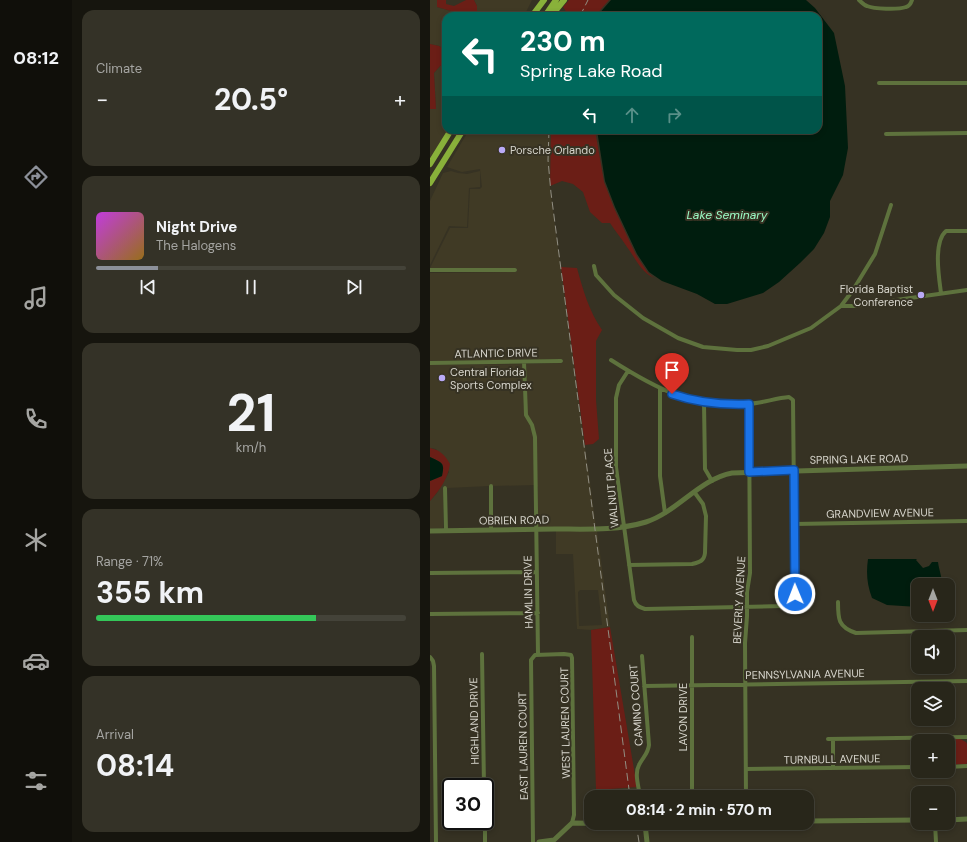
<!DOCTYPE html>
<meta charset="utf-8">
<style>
body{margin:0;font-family:"DM Sans",sans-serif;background:#343227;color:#f1f3f6;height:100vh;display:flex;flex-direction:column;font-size:15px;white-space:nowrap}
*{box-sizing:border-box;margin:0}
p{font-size:13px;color:#a5a5a2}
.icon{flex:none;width:22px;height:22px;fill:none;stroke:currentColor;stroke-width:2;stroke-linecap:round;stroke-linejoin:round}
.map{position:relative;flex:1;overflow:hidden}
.details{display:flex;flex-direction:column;gap:10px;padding:10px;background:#16150e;width:358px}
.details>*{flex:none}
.banner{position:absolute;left:12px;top:12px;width:380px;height:122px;border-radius:12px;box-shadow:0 2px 6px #0003,0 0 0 1px #444339;background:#00695c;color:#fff;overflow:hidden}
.needle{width:26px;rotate:180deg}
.fabs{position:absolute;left:481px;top:578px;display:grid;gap:8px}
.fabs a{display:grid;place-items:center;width:44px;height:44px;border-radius:8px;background:#28261a;box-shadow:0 2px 6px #0003,0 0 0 1px #444339;font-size:20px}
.speed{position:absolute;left:12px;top:778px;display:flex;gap:8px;font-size:20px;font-weight:700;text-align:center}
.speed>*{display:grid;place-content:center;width:52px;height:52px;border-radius:50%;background:#28261a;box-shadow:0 2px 6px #0003,0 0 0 1px #444339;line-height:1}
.speed .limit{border:2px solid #111;border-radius:6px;background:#fff;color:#111}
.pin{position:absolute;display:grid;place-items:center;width:34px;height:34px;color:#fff;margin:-41px -17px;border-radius:50% 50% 50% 0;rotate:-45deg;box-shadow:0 0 4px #0007}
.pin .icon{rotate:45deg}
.me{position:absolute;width:44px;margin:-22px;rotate:359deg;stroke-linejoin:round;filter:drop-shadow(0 0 3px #0008)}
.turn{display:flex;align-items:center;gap:14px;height:84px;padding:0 12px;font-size:18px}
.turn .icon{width:52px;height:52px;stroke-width:2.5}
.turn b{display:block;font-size:28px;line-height:34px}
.lanes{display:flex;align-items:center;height:38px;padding:0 12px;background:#0003;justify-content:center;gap:20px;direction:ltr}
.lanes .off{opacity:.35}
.big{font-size:30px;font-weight:700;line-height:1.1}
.details .tile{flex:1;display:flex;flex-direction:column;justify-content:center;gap:6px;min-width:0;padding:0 14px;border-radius:12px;background:#343227}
.details .dial{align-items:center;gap:0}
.dial b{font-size:52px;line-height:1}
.song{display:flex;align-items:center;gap:12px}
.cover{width:48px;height:48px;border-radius:6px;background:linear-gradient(135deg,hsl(290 70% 55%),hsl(40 70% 35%))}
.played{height:4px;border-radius:2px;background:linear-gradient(90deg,#8c9099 20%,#444339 20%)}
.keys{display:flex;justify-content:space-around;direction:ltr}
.heat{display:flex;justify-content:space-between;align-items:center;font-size:22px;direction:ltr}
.charge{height:6px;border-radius:3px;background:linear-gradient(90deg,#34c759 71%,#444339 0)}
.trip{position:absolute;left:154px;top:790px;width:230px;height:40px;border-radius:12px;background:#28261a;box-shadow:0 2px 6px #0003,0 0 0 1px #444339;font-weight:700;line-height:40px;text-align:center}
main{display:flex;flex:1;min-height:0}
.dock{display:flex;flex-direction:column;width:72px;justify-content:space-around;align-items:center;background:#100f0a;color:#a5a5a2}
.dock .icon{width:28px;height:28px}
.dock .active{color:#8c9099}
.dock b{font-size:18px;color:#f1f3f6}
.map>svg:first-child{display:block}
.built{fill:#403a25;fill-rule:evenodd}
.green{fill:#6b1e16}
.water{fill:#001d0e}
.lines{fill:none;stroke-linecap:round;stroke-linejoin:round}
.minor{stroke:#5e723d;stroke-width:4}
.tertiary{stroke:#5e723d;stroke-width:5}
.primary{stroke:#89b13a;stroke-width:6}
.rail{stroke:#928f83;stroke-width:1;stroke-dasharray:8 4;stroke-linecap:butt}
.route-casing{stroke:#114b97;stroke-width:10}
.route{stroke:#1a73e8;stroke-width:7}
.poi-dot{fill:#baaaf7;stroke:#363223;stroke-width:1.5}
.labels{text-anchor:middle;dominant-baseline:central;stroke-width:4;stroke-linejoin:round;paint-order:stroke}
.poi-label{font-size:11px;fill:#d7d5cc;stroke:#363223;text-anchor:start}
.street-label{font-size:11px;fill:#d7d5cc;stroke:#363223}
.water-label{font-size:12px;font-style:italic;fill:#9bfbc5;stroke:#363223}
</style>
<main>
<nav class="dock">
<b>08:12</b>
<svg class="icon active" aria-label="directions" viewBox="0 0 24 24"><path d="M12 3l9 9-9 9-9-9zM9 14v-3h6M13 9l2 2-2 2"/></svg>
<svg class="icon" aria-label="music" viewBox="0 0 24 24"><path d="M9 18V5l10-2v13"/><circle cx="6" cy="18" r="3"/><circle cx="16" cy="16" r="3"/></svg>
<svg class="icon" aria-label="phone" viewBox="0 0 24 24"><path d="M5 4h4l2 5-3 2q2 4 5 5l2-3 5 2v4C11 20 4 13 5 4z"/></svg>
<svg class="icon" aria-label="climate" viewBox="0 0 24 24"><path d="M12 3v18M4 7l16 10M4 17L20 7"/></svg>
<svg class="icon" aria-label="car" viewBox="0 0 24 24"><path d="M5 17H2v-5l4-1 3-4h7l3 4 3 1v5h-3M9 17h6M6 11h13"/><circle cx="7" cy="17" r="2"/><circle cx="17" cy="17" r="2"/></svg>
<svg class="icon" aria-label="filters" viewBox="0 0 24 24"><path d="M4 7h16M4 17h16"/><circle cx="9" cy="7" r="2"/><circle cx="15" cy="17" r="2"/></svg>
</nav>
<section class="details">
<div class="tile"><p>Climate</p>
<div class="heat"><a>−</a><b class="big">20.5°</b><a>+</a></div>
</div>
<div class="tile">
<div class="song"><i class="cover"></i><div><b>Night Drive</b><p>The Halogens</p></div></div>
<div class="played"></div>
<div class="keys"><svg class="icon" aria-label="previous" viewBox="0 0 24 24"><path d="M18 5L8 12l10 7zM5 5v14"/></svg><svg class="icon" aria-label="pause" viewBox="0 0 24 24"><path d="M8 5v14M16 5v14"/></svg><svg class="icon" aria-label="next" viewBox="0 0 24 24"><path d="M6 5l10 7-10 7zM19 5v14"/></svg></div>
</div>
<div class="tile dial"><b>21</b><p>km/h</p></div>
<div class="tile"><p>Range · 71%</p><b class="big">355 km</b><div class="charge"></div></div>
<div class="tile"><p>Arrival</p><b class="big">08:14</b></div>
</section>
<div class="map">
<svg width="537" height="842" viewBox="0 0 537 842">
<rect width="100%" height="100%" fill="#363223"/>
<path class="built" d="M0 0H7V7L21 11 33 16H16V51L9 46 0 44Z
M44 0H102L94 16H47V6Z
M16 64V130H19L0 158V109L6 108 4 73 10 66Z
M39 130H121L120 188 166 527H108V487L106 485 62 486V484H59V486L17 488V486H13V528L0 529V501L7 493 19 472 6 449 0 448V365L92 364 94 411H97L96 364 133 363V359L0 361V273L87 272V268H0L20 228H38L40 189H50L52 187 50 169 32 172 17 167Z
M21 171 28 173 37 174 50 171V187L39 188 37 227 19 226 0 265V201L13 173Z
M126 531H167L180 627 161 630 147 629 143 554H126ZM150 590H168L172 625 149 626 148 592Z
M207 787 209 797H166V790Z"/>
<path class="green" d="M7 0H16V4L24 6 36 0H44L47 6V16H33L21 11 7 7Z
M139 0H179L165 16H139L133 7Z
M0 44 9 46 16 51V64L10 66 4 73 6 109H0Z
M121 130H165L174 182 184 208 206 255 218 273 224 278C210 271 206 259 197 247 192 239 185 231 180 223H172L160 212 153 192 143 184 132 181 120 186Z
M131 267 147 268C153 290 159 311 172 330L166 341V400L169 439 163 444 155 445Z
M0 448C10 450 15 455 20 464 18 478 10 490 0 501V481L12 476C15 462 12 463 0 457Z
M180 627 207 787 166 790 161 630Z
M530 739 536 742 537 744V763L536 764 518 765V741H494V740Z"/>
<path class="water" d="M181 0H376L385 8 404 33 415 86 418 148 413 175 400 201V217L394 233 384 249 370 263 349 282 333 293 297 304H285L267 294 232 281 219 272 207 254 185 207 175 181 167 130H388V16H167Z
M0 457C12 463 15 462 12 476L0 481Z
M438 559H487L486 560 493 568 499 566 502 562H508C509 570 512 576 512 585H488V607L457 605 442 598C437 585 436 573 438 559Z"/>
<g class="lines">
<path class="minor" d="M429 0C431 2 434 5 437 6 444 9 468 10 476 7 480 6 481 3 482 0
M449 83H537
M456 134 537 133
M164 266 166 275 184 295 213 318 248 338 273 347 307 350H321L338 346 381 328 411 306 423 290 445 254 461 205
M0 270H85
M511 293C509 278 503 242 516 231H537
M411 306H424L537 290
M181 360C225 388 265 410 319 404 333 403 346 398 359 397L363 400 365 594 361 602 353 606 215 609C209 607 206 606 204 600L186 467V398L189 385 198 371
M94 362 96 415 102 425 105 437 108 654
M0 363 131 361
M230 389V476L235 513
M274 403 275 469 282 481
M61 486V530
M15 488 16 531
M364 524 537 521
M199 565 262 564C270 562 274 561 275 553L276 516 273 504 265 493
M0 573 107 572
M408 602C408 619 408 627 426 633L537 630
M0 614 108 613
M262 637V797
M52 654 54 787
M0 657 3 661 4 666 6 842
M214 686 537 681
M398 739 537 737
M403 739V768
M518 767 537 766
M316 769 488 767
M210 797C209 787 204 774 209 765 213 757 218 754 219 745L212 656
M316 797 315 643 317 616V592L320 573 319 404
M55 821V842
M505 823 506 842
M103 842 101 660 105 655 134 654 141 655 142 658 144 815 142 823"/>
<path class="tertiary" d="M0 531C42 530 83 530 125 529 155 529 186 531 216 522 247 512 270 479 302 473L537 466
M518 820 537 819
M377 821 488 820
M215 824 217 842
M109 842 124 840 142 823 215 824 317 823"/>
<path class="primary" d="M102 16 114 0
M115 16 126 0
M121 16 134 0
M0 164 21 130
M0 183 33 130"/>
<path class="rail" d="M150 16 158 0
M119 130 118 160 121 193 200 797
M206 823 209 842"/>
</g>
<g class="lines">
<defs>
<path id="route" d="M242 394C268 403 292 405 319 404V472L364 470 365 594"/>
</defs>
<use href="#route" class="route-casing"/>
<use href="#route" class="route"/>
</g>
<g class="poi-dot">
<circle cx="72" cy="150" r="4"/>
<circle cx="491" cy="295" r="4"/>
<circle cx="12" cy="378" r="4"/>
</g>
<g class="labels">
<g class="poi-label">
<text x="80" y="150">Porsche Orlando</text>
<text x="483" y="289" text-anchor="end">Florida Baptist<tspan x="483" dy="13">Conference</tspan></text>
<text x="20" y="372">Central Florida<tspan x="20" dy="13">Sports Complex</tspan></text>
</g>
<g class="street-label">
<text transform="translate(66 353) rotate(-1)">ATLANTIC DRIVE</text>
<text transform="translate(429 459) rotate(-1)">SPRING LAKE ROAD</text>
<text transform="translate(181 488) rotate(-95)">WALNUT PLACE</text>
<text transform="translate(450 513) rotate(-1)">GRANDVIEW AVENUE</text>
<text transform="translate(84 520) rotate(-1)">OBRIEN ROAD</text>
<text transform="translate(98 592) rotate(-91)">HAMLIN DRIVE</text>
<text transform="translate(309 600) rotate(-87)">BEVERLY AVENUE</text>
<text transform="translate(375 674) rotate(-1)">PENNSYLVANIA AVENUE</text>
<text transform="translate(206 705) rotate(-94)">CAMINO COURT</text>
<text transform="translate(253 717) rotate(-90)">LAVON DRIVE</text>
<text transform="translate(44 721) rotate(-91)">HIGHLAND DRIVE</text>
<text transform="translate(135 723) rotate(-91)">WEST LAUREN COURT</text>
<text transform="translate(93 746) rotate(-91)">EAST LAUREN COURT</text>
<text transform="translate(402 759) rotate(-1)">TURNBULL AVENUE</text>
</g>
<g class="water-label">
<text x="297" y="215">Lake Seminary</text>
</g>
</g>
</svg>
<div class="fabs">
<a><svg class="needle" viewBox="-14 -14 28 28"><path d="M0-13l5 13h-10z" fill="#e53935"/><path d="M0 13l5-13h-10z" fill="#a5a5a2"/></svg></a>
<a><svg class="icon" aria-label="sound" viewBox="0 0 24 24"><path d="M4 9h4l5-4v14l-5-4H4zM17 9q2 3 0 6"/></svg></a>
<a><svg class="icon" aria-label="layers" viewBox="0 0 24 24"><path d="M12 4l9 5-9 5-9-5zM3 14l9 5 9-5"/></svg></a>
<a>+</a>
<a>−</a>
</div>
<div class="speed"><div class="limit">30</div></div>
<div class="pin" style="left:242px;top:394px;background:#d93025"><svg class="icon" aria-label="arrive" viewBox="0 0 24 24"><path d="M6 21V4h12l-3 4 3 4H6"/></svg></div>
<svg class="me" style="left:365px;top:594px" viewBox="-20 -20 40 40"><circle r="17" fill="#1a73e8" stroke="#fff" stroke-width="3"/><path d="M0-11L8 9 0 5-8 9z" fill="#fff"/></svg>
<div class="trip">08:14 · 2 min · 570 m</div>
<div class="banner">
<div class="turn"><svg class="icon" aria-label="left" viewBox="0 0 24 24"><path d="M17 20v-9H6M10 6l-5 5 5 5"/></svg><div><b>230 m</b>Spring Lake Road</div></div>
<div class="lanes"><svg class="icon" aria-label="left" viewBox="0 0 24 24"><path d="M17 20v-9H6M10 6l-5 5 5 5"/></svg><svg class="icon off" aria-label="ahead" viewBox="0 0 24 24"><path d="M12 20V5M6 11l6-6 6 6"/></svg><svg class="icon off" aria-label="right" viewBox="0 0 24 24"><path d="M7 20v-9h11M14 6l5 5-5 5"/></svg></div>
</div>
</div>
</main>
